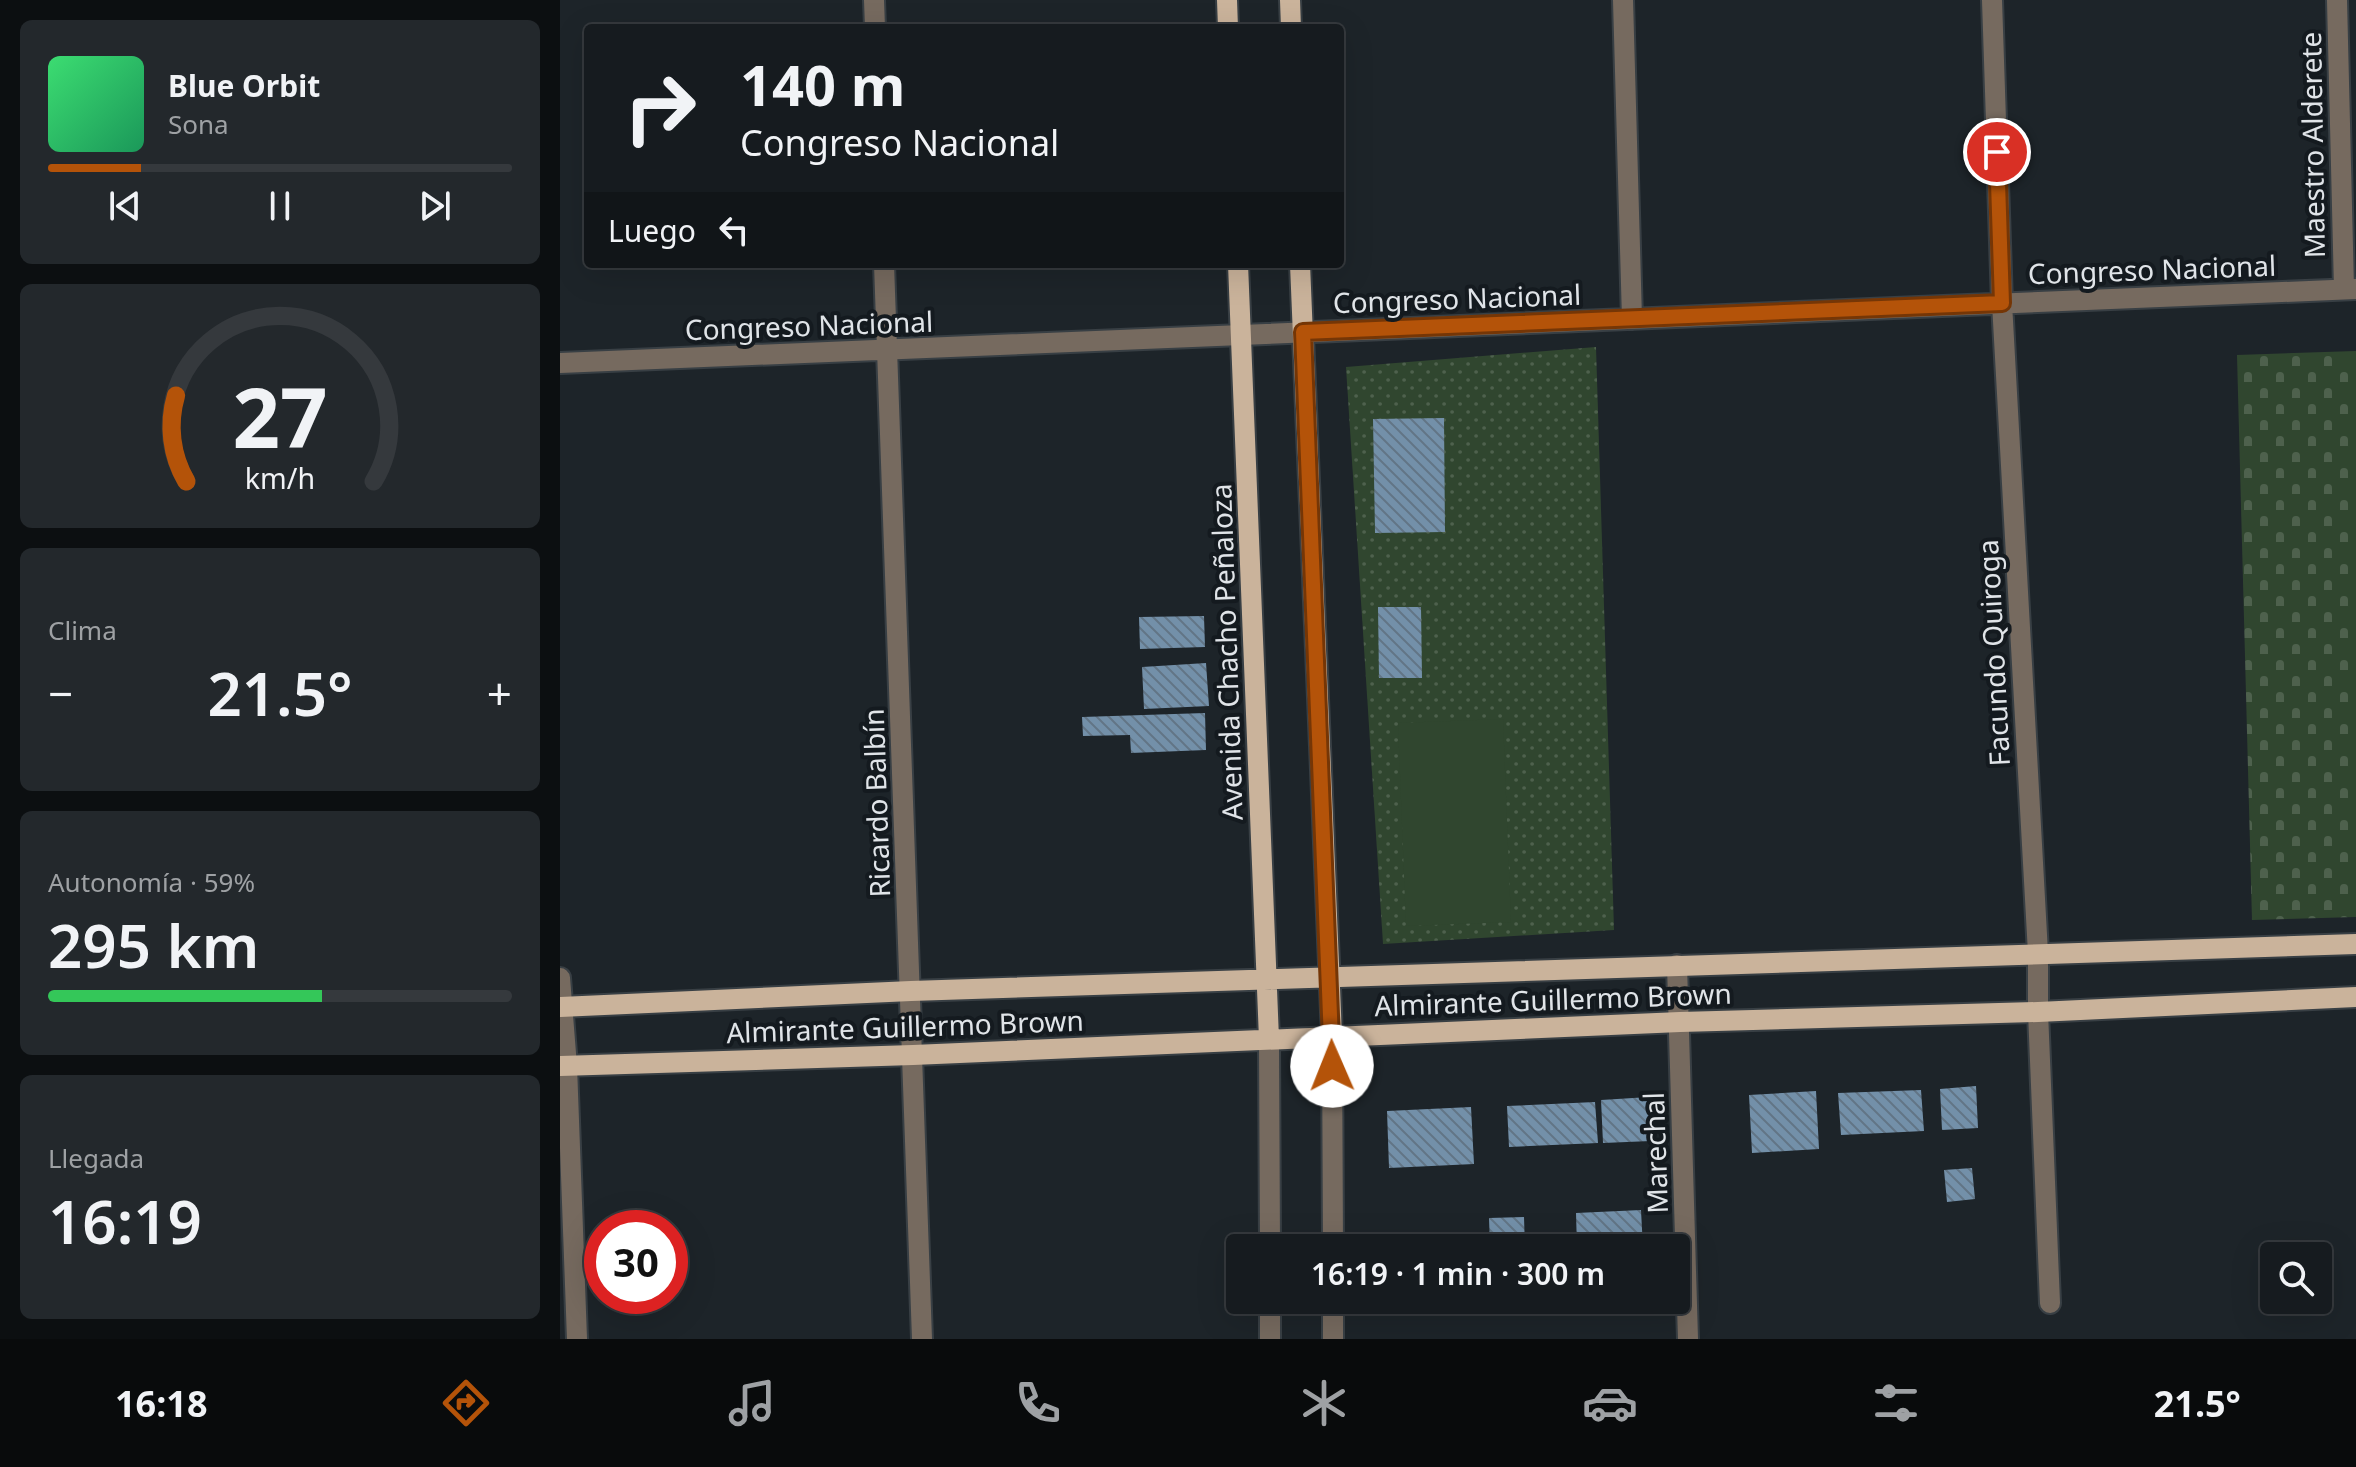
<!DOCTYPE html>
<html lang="es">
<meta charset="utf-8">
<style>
body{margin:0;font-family:"Noto Sans",sans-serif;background:#23282c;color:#f1f3f6;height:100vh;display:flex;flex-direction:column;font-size:30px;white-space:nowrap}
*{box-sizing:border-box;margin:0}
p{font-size:26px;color:#9ea1a4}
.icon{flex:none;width:44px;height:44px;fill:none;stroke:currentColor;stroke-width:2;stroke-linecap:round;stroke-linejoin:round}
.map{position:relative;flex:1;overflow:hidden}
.drawer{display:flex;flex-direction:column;gap:20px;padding:20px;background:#0c0f11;width:560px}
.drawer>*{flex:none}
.hud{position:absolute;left:24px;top:24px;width:760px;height:244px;border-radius:8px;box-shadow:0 8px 32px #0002,0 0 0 2px #35393d;background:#161b1f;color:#f1f3f6;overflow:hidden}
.buttons{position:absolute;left:1700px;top:1242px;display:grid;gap:16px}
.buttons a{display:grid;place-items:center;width:72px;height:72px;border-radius:8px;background:#161b1f;box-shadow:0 8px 32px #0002,0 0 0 2px #35393d;font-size:40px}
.speed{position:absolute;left:24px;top:1210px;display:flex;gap:16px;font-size:40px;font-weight:700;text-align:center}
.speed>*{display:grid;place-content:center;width:104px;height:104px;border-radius:50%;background:#161b1f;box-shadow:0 8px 32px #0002,0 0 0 2px #35393d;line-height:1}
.speed .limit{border:12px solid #d22;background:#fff;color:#111}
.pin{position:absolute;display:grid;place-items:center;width:68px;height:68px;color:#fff;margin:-34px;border:4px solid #fff;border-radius:50%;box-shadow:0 2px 8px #0007}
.me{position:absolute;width:88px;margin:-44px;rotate:359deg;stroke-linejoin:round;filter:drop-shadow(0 0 6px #0008)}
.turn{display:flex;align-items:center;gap:28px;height:168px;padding:0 24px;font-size:36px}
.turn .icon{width:104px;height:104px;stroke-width:2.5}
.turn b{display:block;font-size:56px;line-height:68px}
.then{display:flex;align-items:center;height:76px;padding:0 24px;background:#0003;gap:16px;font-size:30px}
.big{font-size:60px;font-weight:600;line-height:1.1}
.drawer .tile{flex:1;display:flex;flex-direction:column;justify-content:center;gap:12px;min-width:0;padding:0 28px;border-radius:12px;background:#23282c}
.drawer .dial{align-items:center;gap:0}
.dial svg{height:208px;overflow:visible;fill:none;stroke:#35393d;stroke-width:7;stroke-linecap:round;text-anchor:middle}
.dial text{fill:#f1f3f6;stroke:none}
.song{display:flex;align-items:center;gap:24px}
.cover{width:96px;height:96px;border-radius:12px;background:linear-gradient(135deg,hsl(140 70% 55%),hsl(150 70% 35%))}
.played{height:8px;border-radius:4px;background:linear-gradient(90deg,#b45309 20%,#35393d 20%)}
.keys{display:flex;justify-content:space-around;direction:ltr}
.heat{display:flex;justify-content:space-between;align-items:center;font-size:44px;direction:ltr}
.charge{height:12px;border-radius:6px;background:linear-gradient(90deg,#34c759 59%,#35393d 0)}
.trip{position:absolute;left:666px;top:1234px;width:464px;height:80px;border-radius:8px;background:#161b1f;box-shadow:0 8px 32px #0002,0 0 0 2px #35393d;font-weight:600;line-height:80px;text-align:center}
.tab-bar{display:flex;height:128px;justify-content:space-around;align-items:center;background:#090b0c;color:#9ea1a4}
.tab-bar .icon{width:56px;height:56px}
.tab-bar .active{color:#b45309}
.tab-bar b{font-size:36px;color:#f1f3f6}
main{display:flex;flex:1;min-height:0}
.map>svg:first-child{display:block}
.green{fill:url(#green-dots)}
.cemetery{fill:url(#cemetery-stones)}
.pitch{fill:#30462f}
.building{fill:url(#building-back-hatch)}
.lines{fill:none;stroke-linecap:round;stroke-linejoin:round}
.minor-casing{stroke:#383f44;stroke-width:24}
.major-casing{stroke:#383f44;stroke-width:24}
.minor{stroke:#766a5f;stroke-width:20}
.major{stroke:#cab39b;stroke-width:20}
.route-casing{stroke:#753606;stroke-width:20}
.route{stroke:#b45309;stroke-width:14}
.labels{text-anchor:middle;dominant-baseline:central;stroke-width:8;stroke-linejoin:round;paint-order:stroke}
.street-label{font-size:28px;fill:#e0e4e8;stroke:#141a1f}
</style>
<main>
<section class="drawer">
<div class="tile">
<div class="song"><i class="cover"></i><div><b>Blue Orbit</b><p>Sona</p></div></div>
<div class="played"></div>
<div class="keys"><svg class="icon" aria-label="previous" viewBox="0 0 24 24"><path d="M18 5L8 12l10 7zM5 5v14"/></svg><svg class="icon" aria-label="pause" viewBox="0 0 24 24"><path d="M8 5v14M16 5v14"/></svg><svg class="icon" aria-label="next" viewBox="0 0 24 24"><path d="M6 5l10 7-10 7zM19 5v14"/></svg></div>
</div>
<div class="tile dial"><svg viewBox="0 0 100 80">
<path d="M14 69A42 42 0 1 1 86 69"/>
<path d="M14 69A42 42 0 0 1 10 36" stroke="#b45309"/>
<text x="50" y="56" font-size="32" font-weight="700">27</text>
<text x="50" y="72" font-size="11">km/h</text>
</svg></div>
<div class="tile"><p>Clima</p>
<div class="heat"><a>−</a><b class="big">21.5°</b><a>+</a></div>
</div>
<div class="tile"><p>Autonomía · 59%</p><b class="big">295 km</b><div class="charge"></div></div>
<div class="tile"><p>Llegada</p><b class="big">16:19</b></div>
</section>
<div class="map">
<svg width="1796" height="1339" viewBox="0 0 1796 1339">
<defs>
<pattern id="green-dots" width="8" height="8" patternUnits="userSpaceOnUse" patternTransform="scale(2)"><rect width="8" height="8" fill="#30462f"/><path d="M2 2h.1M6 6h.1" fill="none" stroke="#4e614d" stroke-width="1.8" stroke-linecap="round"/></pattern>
<pattern id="cemetery-stones" width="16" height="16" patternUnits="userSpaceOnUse" patternTransform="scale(2)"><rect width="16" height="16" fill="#30462f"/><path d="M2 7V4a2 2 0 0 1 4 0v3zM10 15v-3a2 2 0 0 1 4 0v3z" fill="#4e614d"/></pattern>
<pattern id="building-back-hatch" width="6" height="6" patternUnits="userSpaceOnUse" patternTransform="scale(2)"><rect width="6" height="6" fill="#7390a9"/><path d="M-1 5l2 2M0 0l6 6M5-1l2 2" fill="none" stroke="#627586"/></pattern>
</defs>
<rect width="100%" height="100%" fill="#1d2429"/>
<path class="green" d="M1036 347 1054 930 823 944 786 367Z"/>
<path class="cemetery" d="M1796 351V917L1692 920 1677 355Z"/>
<path class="pitch" d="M943 719 951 922 846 926 838 723Z"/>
<path class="building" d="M884 418 885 532 815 533 813 419Z
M818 607H861L862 678H819Z
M644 616 645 647 580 649 579 617Z
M646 663 649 706 584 709 582 667Z
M645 713 646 750 571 753 570 735 523 736 522 717Z
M1416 1086 1418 1128 1382 1130 1380 1089Z
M1361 1090 1364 1131 1281 1135 1278 1093Z
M1256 1091 1259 1149 1192 1153 1189 1095Z
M1089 1097 1091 1141 1043 1143 1041 1100Z
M1035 1102 1038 1143 949 1147 947 1106Z
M911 1107 914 1164 829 1168 827 1111Z
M1412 1168 1415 1199 1387 1202 1384 1170Z
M1081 1210 1083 1248H1017L1016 1213Z
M964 1217 965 1248H930L929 1218Z"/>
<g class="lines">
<defs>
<path id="minor" d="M314 0 315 28
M1063 0 1072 319
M1432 0 1442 303 1478 953V1012L1490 1303
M1777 0 1784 289
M324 264 362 1339
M0 363 1796 289
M1117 965 1128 1339
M0 978 7 1066 17 1339
M772 1036 773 1248
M709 1039 710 1248
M710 1300V1339
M773 1300V1339"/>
<path id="major" d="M667 0 668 28
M730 0 731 28
M678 264 709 1039
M740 264 772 1036
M0 1007 351 991 1796 944
M0 1066 353 1055 1120 1022 1478 1012 1796 997"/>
</defs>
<use href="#minor" class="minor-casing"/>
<use href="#major" class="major-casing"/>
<use href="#minor" class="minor"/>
<use href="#major" class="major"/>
</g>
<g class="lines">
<defs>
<path id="route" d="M772 1066 743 332 1442 303 1437 152"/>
</defs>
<use href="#route" class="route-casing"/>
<use href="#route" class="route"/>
</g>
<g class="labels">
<g class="street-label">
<text transform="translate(1752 145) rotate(-91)">Maestro Alderete</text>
<text transform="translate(1592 269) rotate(-2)">Congreso Nacional</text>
<text transform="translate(897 298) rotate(-2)">Congreso Nacional</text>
<text transform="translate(249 325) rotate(-2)">Congreso Nacional</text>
<text transform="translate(666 652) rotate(-92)">Avenida Chacho Peñaloza</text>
<text transform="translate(1433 653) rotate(-93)">Facundo Quiroga</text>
<text transform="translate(316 803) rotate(-92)">Ricardo Balbín</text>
<text transform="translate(993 999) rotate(-2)">Almirante Guillermo Brown</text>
<text transform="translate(345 1026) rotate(-2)">Almirante Guillermo Brown</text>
<text transform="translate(1095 1153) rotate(-92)">Marechal</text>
</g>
</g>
</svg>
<div class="buttons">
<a><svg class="icon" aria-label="search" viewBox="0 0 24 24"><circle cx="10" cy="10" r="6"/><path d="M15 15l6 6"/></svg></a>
</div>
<div class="speed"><div class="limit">30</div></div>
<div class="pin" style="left:1437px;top:152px;background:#d93025"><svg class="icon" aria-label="arrive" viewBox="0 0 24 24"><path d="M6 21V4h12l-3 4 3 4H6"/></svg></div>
<svg class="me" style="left:772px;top:1066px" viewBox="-20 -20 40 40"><circle r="19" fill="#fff"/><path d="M0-13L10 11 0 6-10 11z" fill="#b45309"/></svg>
<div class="trip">16:19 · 1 min · 300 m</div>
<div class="hud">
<div class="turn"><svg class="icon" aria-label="right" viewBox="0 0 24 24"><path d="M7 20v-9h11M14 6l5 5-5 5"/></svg><div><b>140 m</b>Congreso Nacional</div></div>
<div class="then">Luego<svg class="icon" aria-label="left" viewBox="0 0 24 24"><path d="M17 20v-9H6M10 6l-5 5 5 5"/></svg></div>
</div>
</div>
</main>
<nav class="tab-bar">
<b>16:18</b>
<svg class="icon active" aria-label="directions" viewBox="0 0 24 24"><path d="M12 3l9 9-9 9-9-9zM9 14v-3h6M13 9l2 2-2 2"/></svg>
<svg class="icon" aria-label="music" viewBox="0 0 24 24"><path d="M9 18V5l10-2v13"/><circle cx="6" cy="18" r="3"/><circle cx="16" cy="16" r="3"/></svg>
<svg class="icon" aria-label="phone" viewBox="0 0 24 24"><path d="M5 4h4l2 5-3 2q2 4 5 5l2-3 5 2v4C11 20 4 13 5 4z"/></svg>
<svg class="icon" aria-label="climate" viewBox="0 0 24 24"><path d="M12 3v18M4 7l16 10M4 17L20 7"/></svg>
<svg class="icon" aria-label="car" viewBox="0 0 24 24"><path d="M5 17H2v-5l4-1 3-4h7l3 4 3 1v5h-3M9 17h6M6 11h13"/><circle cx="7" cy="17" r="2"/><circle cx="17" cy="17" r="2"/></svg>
<svg class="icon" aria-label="filters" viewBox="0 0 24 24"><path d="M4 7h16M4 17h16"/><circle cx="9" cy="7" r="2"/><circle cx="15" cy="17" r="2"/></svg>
<b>21.5°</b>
</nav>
